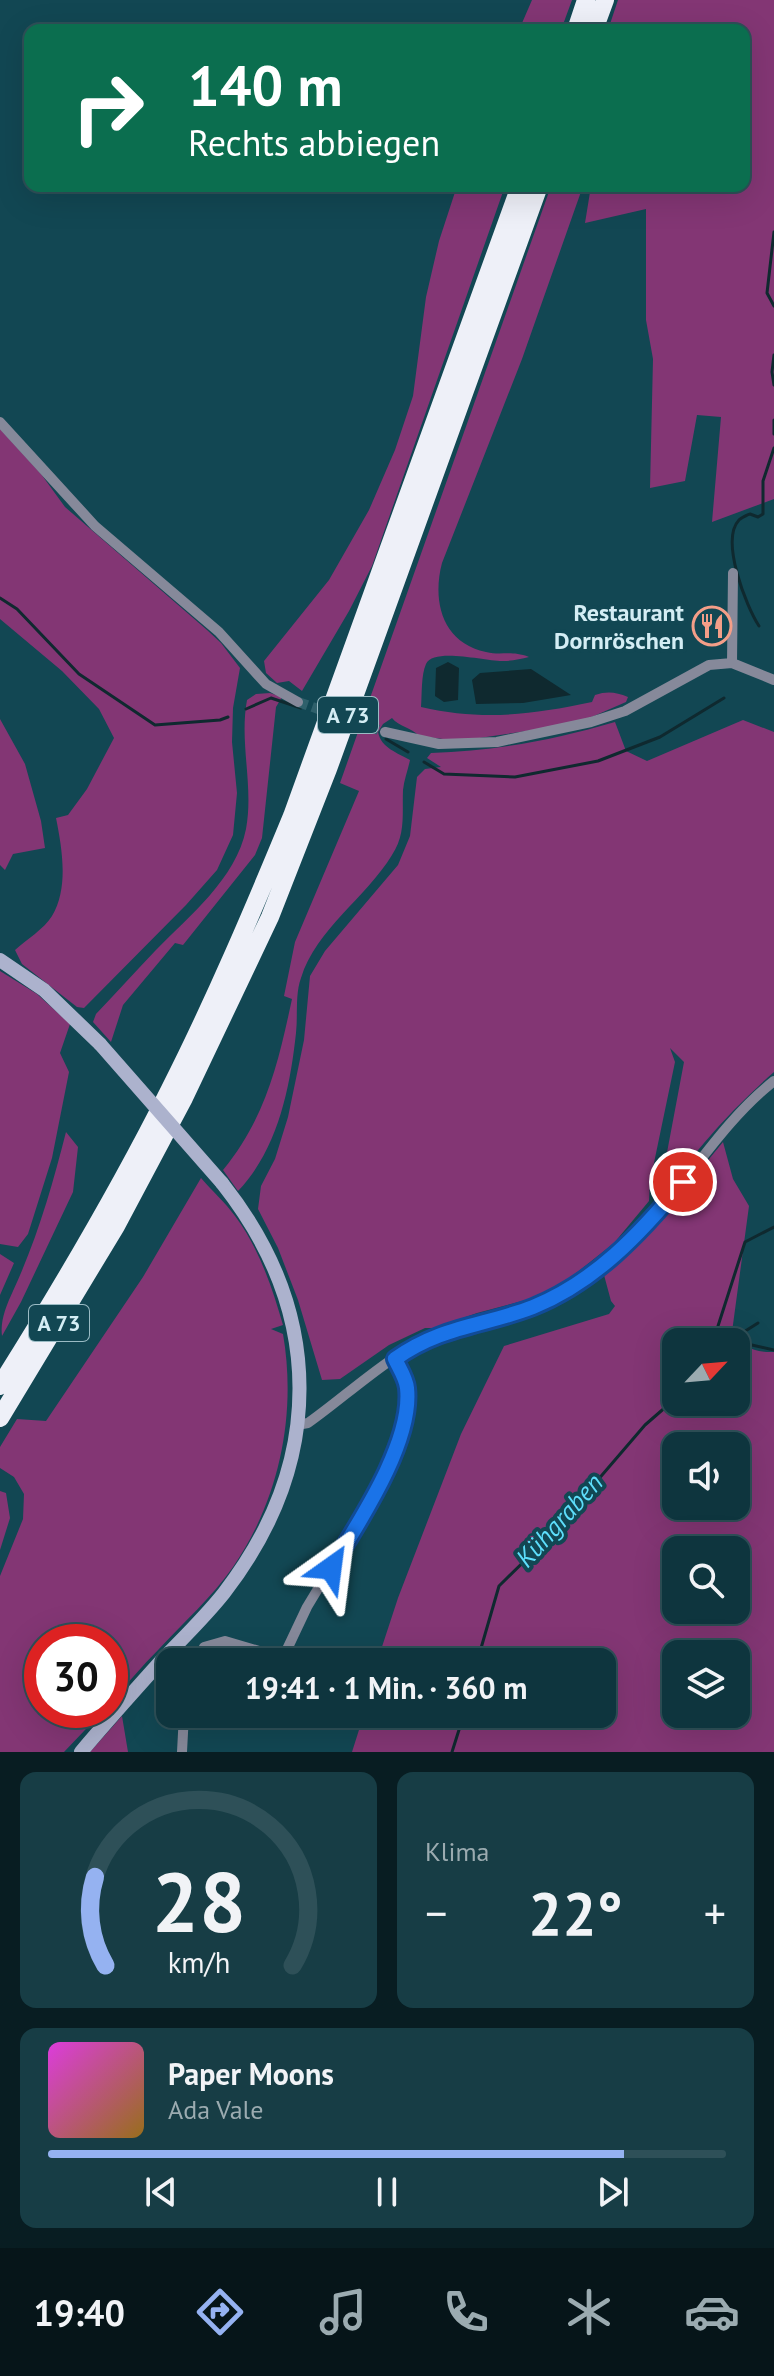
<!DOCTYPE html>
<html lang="de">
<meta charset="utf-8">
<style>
body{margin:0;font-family:"PT Sans",sans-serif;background:#173d45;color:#f1f3f6;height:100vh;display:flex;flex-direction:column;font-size:30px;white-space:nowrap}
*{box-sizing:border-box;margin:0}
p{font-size:26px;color:#9babb0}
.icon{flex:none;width:44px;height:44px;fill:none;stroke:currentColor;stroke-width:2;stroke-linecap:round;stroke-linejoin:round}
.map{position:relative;height:1752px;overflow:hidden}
.details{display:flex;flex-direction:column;gap:20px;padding:20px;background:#081d22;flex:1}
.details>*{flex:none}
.top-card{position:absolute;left:24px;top:24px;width:726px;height:168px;border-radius:16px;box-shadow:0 8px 32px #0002,0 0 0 2px #2e5058;background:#0b6e4f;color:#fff;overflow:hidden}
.needle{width:52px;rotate:64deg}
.controls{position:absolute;left:662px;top:1328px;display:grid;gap:16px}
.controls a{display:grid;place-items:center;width:88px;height:88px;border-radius:16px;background:#0e353e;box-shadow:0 8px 32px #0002,0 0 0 2px #2e5058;font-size:40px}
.speed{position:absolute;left:24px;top:1624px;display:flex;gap:16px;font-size:40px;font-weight:700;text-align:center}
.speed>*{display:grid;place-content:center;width:104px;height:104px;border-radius:50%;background:#0e353e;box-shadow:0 8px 32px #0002,0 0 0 2px #2e5058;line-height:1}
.speed .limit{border:12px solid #d22;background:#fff;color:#111}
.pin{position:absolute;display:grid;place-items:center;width:68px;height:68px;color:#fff;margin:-34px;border:4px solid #fff;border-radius:50%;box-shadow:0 2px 8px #0007}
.me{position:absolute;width:88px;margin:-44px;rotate:31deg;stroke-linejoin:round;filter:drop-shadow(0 0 6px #0008)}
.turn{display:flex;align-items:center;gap:28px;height:168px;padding:0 32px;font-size:36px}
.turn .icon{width:104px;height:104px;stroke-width:2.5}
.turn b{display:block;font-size:56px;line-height:68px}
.big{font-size:60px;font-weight:700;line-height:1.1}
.details .tile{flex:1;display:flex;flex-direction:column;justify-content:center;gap:12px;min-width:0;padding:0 28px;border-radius:16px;background:#173d45}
.details .dial{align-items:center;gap:0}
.dial svg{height:208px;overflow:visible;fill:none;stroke:#2e5058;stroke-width:7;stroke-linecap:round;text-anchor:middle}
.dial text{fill:#f1f3f6;stroke:none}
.song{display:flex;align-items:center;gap:24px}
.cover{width:96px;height:96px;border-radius:12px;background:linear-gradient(135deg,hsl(300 70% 55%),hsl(40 70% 35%))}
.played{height:8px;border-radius:4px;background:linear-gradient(90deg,#95b2f1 85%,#2e5058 85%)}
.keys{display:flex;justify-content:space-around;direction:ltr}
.heat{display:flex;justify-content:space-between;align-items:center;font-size:44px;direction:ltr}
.details .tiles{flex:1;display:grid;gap:20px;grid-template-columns:1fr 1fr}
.tile:last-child{grid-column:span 2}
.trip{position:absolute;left:156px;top:1648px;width:460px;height:80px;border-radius:16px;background:#0e353e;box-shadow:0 8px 32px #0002,0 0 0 2px #2e5058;font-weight:700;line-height:80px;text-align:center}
.menu{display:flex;height:128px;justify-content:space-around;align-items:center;background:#061519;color:#9babb0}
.menu .icon{width:56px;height:56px}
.menu .on{color:#95b2f1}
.menu b{font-size:36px;color:#f1f3f6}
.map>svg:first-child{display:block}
.green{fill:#833674;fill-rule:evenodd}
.water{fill:#0f292f}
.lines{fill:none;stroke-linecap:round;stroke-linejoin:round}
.stream{stroke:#0f292f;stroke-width:3}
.street-tunnel{stroke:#2f606b;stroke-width:10;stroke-dasharray:10 5;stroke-linecap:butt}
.street{stroke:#86899a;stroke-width:10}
.secondary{stroke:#acb2cd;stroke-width:14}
.highway{stroke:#eef0f8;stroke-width:18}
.secondary-bridge{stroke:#acb2cd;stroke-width:14}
.route-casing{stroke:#114b97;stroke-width:20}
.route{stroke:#1a73e8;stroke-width:14}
.labels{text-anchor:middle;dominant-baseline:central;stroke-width:8;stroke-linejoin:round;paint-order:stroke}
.shield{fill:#124753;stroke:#9abbc4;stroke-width:2}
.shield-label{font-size:22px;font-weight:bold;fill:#d4edf4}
.poi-label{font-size:24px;font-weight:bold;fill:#d4edf4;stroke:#124753;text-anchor:end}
.water-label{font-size:26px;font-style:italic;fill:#5ddefb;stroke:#124753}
</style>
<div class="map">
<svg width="774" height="1752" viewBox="0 0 774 1752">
<rect width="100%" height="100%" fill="#124753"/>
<path class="green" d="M532 0H572L561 30H519Z
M618 0H774V499L712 522 721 417 697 415 685 481 650 488 653 359 646 320V209L585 223 591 186H744V30H608Z
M457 186H505L372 566 349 611 302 691 289 681 277 683 266 673 264 661 329 580 369 510 395 450 413 396 426 297 439 241Z
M551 186H583L522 359 442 563C432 601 442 643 486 652 502 656 510 650 529 657 521 659 512 661 504 661 487 662 434 647 426 664 421 675 422 694 421 707 483 721 530 715 592 702L595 695C607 691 616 692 628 697L626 702 587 719 546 728 459 741 419 736C411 727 399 727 392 718L383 724 378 732C381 748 398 753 410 760 408 770 404 780 403 790 402 814 406 834 392 855 366 898 316 929 301 978 295 994 298 1015 296 1033 290 1088 278 1149 238 1191L223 1170C266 1117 278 1064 292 999L284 996 295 942 359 791 340 783Z
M0 429 41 474 65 507 207 630 221 643 240 668 233 708 232 742 237 793 233 835 217 870 186 905 84 1008 77 1007 22 964 15 950C26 940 44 929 52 916 69 888 62 848 56 818L68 815 87 789 114 738 99 709 62 671 0 619Z
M270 693 282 697 276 707 262 838 255 855 183 945 175 943 123 1005 111 1042 93 1022 96 1014C116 993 135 972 155 951 189 916 236 879 246 829 254 786 239 743 247 700L256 694Z
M0 719 25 764 41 821 45 848 13 854 5 870 0 865Z
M743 720 774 732V1072C749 1094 726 1117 704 1143 689 1160 678 1181 659 1195L684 1062 670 1048 675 1062 650 1182 649 1201 614 1243 565 1282 534 1298 477 1313 434 1328H425L389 1345 340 1379 322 1380 298 1300 278 1248 258 1209 261 1186 275 1159 288 1117 304 1040 310 976 325 951 398 865 410 836 417 777 425 769 441 767 427 758 431 753C495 751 554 740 615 722L626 751 647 761Z
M0 971 37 994 70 1024 60 1053 69 1072 52 1158 28 1234 18 1247 0 1244Z
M66 1132 78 1147 73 1192 21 1302 2 1336C0 1321 6 1306 13 1291 37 1239 52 1187 66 1132Z
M723 1142 733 1179 749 1206 732 1332C739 1347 758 1353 774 1352V1752H352L364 1714H602V1662H377L398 1598 461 1434 504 1346 609 1314 615 1306 611 1301 604 1275 668 1209ZM676 1342H736V1402H676ZM676 1446H736V1506H676ZM676 1550H736V1610H676ZM676 1654H736V1714H676Z
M201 1178C212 1191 225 1202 235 1216 259 1248 272 1287 283 1325L271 1329 283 1334C297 1415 279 1500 233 1567 212 1597 184 1622 159 1649 142 1666 126 1685 110 1703V1642H42V1710H104L64 1752H0V1576L23 1519 24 1494 14 1477 0 1468V1447L17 1419 46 1421 143 1277Z
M0 1254 14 1263 0 1295Z
M0 1491 6 1493 10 1518 0 1550Z
M122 1716 128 1752H90Z"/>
<path class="water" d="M448 662 459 668 458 700 444 702 435 696 436 668Z
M531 669 571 695 523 703 476 704 472 680 480 673Z"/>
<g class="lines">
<path class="stream" d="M774 232 767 293 774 306
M774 355 772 372 774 385
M774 420V434
M0 598 17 609 79 674 155 725 220 720 228 717
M759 626C746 606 720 540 739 520 739 519 749 514 750 514L758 517 763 514V481L774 448
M246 709 271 698 301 708
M386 739 408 752
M424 762 444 774 515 777 598 761 660 737 724 698
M720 1342 718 1326 745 1242 774 1227
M728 1342 758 1323
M736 1345 743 1343 774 1350
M477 1662 499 1586 548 1538 645 1425 676 1398
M452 1752 464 1714"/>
<path class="street-tunnel" d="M298 702 385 732"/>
<path class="street" d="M0 422 95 526 219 632 266 684 298 702
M732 663 733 573
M385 732 439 744 497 742 591 722 625 711 709 665 732 663 774 680
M297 1425 308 1423C349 1394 392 1352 438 1334 494 1312 539 1312 590 1275 612 1259 636 1239 654 1218 693 1173 726 1119 774 1081
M196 1662 204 1647 225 1641 296 1662
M281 1662 307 1607 377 1491 395 1451 406 1408 407 1386 395 1359
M182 1752 184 1714"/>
<path class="secondary" d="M0 960 44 990 100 1044
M81 1752C107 1721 135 1690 162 1660 183 1638 205 1617 224 1593 325 1462 325 1313 222 1183"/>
<path class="highway" d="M576 30 586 0
M594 30 605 0
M0 1386C61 1289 119 1191 170 1089 215 1000 254 908 292 816L520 186
M0 1418 116 1226 184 1098 270 917 328 769 539 186"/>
<path class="secondary-bridge" d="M100 1044 222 1183"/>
</g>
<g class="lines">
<defs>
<path id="route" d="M331 1568C359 1522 413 1442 407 1388 406 1378 399 1368 395 1359 441 1326 484 1326 533 1307 595 1282 641 1233 683 1182"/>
</defs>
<use href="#route" class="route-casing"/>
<use href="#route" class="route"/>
</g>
<defs>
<symbol id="restaurant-ring" viewBox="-11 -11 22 22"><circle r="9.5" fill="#124753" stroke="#f49e88" stroke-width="1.5"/><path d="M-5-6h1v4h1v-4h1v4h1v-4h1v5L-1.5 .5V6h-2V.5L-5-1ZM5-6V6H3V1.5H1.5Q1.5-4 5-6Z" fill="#f49e88"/></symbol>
</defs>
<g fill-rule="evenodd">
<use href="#restaurant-ring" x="690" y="604" width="44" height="44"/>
</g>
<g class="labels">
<g class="shield">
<rect x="318" y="697" width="60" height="36" rx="6"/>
<rect x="29" y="1305" width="60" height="36" rx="6"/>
</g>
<g class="shield-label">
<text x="348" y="715">A 73</text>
<text x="59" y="1323">A 73</text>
</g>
<g class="poi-label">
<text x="684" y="612">Restaurant<tspan x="684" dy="28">Dornröschen</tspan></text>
</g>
<g class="water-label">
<text transform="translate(559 1520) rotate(-48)">Kühgraben</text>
</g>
</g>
</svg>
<div class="controls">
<a><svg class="needle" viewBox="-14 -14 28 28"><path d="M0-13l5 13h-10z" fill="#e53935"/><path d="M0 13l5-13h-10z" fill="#9babb0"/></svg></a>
<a><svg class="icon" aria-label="sound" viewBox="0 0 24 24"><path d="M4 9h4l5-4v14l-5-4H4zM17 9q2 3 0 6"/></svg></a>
<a><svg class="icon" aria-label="search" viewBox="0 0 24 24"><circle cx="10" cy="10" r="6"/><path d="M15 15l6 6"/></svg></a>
<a><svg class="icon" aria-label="layers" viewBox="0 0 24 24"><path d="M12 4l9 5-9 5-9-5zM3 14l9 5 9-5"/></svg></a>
</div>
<div class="speed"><div class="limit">30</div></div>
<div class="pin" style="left:683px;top:1182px;background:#d93025"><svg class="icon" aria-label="arrive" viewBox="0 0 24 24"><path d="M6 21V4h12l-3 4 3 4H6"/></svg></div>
<svg class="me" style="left:331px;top:1568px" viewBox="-20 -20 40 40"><path d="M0-17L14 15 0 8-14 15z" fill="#1a73e8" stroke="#fff" stroke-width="4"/></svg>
<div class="trip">19:41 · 1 Min. · 360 m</div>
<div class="top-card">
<div class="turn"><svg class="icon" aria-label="right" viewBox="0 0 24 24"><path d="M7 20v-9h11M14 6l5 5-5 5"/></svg><div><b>140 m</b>Rechts abbiegen</div></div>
</div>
</div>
<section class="details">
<div class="tiles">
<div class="tile dial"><svg viewBox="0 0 100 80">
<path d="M14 69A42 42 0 1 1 86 69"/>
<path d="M14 69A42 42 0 0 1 10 35" stroke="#95b2f1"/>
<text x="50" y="56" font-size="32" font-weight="700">28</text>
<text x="50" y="72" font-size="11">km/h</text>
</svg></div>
<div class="tile"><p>Klima</p>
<div class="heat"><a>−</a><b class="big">22°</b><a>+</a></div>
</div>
<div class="tile">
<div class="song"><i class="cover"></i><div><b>Paper Moons</b><p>Ada Vale</p></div></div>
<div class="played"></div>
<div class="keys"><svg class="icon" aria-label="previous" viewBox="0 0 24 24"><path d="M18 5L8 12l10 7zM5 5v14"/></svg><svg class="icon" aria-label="pause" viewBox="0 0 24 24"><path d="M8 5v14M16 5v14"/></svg><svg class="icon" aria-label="next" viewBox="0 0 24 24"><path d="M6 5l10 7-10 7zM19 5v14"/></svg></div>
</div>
</div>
</section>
<nav class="menu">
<b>19:40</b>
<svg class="icon on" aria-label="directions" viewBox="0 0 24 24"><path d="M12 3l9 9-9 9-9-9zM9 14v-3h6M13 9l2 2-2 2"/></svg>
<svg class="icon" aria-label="music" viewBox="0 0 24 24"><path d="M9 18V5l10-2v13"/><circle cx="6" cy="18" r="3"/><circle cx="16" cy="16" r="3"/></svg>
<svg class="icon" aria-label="phone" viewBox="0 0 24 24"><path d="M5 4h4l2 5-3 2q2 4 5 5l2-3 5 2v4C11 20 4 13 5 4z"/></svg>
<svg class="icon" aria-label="climate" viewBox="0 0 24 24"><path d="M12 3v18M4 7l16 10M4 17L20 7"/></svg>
<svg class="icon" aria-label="car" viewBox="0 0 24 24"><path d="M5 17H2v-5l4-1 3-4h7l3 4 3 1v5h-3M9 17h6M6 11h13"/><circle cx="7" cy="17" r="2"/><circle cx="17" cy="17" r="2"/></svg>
</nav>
